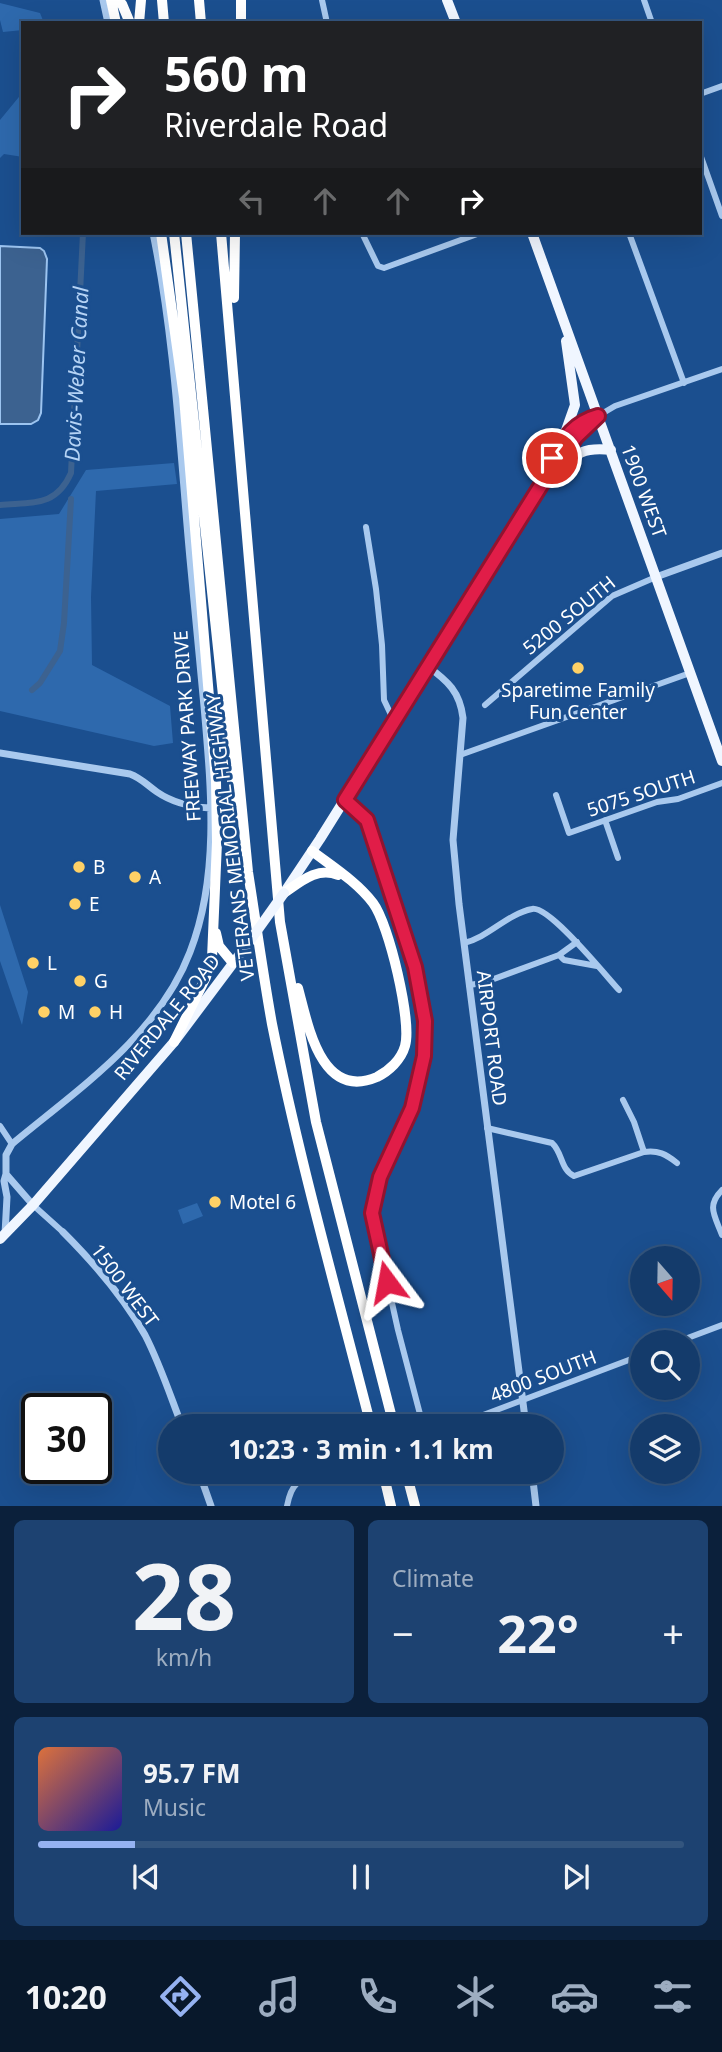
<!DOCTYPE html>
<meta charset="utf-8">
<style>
body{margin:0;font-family:"Noto Sans",sans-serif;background:#1d4271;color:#f1f3f6;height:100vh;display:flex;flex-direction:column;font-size:26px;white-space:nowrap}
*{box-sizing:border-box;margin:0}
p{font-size:23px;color:#9dadc1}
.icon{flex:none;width:38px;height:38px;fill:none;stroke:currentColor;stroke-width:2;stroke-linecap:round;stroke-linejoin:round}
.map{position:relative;height:1506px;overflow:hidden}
.drawer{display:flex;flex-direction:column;gap:14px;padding:14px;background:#0b203b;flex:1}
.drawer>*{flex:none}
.guide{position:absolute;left:21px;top:21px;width:681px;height:214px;border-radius:0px;box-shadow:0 7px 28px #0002,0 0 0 2px #33557e;background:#202124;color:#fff;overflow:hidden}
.needle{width:46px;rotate:160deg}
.fabs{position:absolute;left:630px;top:1246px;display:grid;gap:14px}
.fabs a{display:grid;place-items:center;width:70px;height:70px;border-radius:50%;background:#143b6b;box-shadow:0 7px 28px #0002,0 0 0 2px #33557e;font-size:35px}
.speed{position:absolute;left:21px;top:1393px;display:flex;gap:14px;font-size:35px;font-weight:700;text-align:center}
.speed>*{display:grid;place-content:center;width:91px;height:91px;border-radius:50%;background:#143b6b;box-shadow:0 7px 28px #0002,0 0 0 2px #33557e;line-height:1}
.speed .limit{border:4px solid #111;border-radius:10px;background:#fff;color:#111}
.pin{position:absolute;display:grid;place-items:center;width:60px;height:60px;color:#fff;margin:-30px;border:4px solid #fff;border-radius:50%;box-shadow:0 2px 7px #0007}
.me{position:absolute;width:77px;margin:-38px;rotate:347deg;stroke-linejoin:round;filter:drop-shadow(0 0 5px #0008)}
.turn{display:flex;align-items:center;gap:24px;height:147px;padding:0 28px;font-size:32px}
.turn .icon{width:91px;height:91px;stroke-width:2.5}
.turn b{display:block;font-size:49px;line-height:60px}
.lanes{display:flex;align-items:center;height:66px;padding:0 28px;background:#0003;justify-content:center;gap:35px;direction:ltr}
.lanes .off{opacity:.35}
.big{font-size:52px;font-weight:700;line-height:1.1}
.drawer .widget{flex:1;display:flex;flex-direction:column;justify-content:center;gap:10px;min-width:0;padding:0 24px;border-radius:10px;background:#1d4271}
.drawer .dial{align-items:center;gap:0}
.dial b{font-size:91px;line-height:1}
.song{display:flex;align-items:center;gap:21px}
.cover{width:84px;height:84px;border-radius:10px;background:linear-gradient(135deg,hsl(20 70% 55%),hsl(240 70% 35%))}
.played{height:7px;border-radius:4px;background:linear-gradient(90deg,#95b2f1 15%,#33557e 15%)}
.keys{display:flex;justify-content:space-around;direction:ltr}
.heat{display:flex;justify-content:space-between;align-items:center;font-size:38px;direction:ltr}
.drawer .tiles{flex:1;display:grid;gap:14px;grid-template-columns:1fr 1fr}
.widget:last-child{grid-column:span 2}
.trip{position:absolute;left:158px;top:1414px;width:406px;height:70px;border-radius:35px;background:#143b6b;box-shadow:0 7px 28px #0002,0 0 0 2px #33557e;font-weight:700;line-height:70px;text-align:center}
.tabs{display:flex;height:112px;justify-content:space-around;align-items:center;background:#08182b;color:#9dadc1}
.tabs .icon{width:49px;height:49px}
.tabs .active{color:#95b2f1}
.tabs b{font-size:32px;color:#f1f3f6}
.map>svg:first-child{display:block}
.green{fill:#2e69ad}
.water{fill:#3c6290;stroke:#9cc4f0;stroke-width:2}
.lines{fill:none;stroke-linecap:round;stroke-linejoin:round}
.canal{stroke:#3c6290;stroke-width:6}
.minor{stroke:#a9c9ee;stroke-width:6}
.tertiary{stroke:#a9c9ee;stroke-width:7}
.primary{stroke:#f0f6ff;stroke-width:10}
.motorway{stroke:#fff;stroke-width:10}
.primary-bridge{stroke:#f0f6ff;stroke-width:10}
.route-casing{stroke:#92132f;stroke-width:18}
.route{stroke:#e11d48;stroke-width:12}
.poi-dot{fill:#ffd166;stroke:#1b4f8f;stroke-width:2.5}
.labels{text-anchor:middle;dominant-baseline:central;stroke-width:6;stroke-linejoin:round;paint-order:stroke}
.street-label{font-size:19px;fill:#fff;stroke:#1b4f8f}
.poi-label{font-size:19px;fill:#fff;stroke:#1b4f8f;text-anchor:start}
.water-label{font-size:21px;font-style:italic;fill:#b5d3f5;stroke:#1b4f8f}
</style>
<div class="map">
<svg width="722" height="1506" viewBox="0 0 722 1506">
<rect width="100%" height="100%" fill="#1b4f8f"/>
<path class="green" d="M0 3 40 13 44 23H23V30L3 32 0 20Z
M23 92V157L4 154 0 158V120Z
M174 463 177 484 96 491 91 597 92 665 170 706 173 743 154 746 0 711V519L59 514 86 470Z
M0 905 28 992 22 1025 0 961Z
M197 1203 203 1216 183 1224 178 1210Z"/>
<path class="water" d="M0 246 40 248 44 251 47 259 41 413 38 420 31 424H0Z"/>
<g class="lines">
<path class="canal" d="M0 505C33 502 56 507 71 473L83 233
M32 690 40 683 60 651 64 623 71 499"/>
<path class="minor" d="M322 0 327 23
M644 0 652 23
M700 94 722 86
M700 154 722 216
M362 233 378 266 384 268 480 233
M629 233 684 383
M598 416 615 406 722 369
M366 527 376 589 382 645 384 700 393 719
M485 705 612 596 656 577
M460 755 690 673
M556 795 569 833 657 802 678 799 722 783
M345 800 367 820 415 966 425 1021 423 1056 412 1108 380 1177 372 1213 398 1330 421 1418 425 1426
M605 820 618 858
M464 943C489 937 507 914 532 909 549 905 606 976 619 990
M559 955 577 942
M469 985 483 983 559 955 564 960 597 966
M623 1100 634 1122 644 1152
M0 1126 12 1144
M487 1128 552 1143C563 1153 560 1169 574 1176L644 1152C658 1150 666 1154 677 1163
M722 1190C706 1206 715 1216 722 1235
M33 1205 63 1232
M677 1342 722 1325
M454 1426 642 1355
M287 1506C292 1480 300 1480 324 1472"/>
<path class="tertiary" d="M103 0 108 23
M656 577 722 553
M427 666C448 681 460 692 463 718L453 840 459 904 526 1426
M0 753 130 774C141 778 147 785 157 792 173 803 190 807 210 808
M33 1205 6 1174V1155L12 1144C78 1089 158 1036 190 952 220 875 211 787 204 706 199 657 195 608 190 559 180 450 175 340 153 233
M63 1232C94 1263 123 1296 145 1335 160 1364 170 1395 182 1426
M5 1234 7 1197 4 1181 6 1174
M199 1472 211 1506
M532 1472 536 1506"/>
<path class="primary" d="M447 0 456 23
M532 233 722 761
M564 436 575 405 566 341
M557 471C577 453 583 447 611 450
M543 482 549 478 576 437 598 416
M286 890 320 839 543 482C542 466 569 430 582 421 587 418 593 417 598 416
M0 1239 33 1205 174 1042 249 942"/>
<path class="motorway" d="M111 0 116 23
M113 0 122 4 130 23
M162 0 164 23
M199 0 201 23
M139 23 141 0
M241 23V0
M161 233 184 397 216 781 217 842 212 958 206 977 174 1042
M174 233 236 818
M186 233 248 872C256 923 263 974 272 1024 299 1159 337 1293 371 1426
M221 233 280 922 316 1122 394 1426
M234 298 235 233
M284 893C300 882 318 866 338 875
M216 933 219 946 233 963
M298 988C308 1025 321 1101 377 1077 389 1071 401 1060 405 1046 412 1022 389 924 373 903 357 882 333 867 312 851
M383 1472 391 1506
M406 1472 415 1506"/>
<path class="primary-bridge" d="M249 942 284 893"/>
</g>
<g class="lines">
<defs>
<path id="route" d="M387 1282 372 1213 380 1177 412 1108 424 1056 425 1021 415 967 367 820 345 800 543 482 549 478 576 437 598 416C575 422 564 438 552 458"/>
</defs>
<use href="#route" class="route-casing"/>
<use href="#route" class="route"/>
</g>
<g class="poi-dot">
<circle cx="578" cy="668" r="7"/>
<circle cx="79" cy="867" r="7"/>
<circle cx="135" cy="877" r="7"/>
<circle cx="75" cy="904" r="7"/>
<circle cx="33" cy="963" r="7"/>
<circle cx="80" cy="981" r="7"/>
<circle cx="44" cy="1012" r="7"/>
<circle cx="95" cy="1012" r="7"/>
<circle cx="215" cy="1202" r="7"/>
</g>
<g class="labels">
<g class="street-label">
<text transform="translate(644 491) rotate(70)">1900 WEST</text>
<text transform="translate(569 615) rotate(-39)">5200 SOUTH</text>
<text transform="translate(187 726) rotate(-94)">FREEWAY PARK DRIVE</text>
<text transform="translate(641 793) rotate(-18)">5075 SOUTH</text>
<text transform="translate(230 837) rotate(-97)">VETERANS MEMORIAL HIGHWAY</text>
<text transform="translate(167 1017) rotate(-51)">RIVERDALE ROAD</text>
<text transform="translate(492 1038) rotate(83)">AIRPORT ROAD</text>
<text transform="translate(125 1285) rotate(53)">1500 WEST</text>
<text transform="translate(543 1376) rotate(-21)">4800 SOUTH</text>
</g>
<g class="poi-label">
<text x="578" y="690" text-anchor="middle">Sparetime Family<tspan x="578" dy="22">Fun Center</tspan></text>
<text x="93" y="867">B</text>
<text x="149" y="877">A</text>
<text x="89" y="904">E</text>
<text x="47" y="963">L</text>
<text x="94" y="981">G</text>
<text x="58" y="1012">M</text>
<text x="109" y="1012">H</text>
<text x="229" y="1202">Motel 6</text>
</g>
<g class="water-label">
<text transform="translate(76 374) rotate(-87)">Davis-Weber Canal</text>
</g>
</g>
</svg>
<div class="fabs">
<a><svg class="needle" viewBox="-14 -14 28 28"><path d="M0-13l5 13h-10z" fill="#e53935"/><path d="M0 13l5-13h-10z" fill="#9dadc1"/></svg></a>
<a><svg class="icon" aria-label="search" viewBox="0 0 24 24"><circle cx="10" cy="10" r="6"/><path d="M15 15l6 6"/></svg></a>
<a><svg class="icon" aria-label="layers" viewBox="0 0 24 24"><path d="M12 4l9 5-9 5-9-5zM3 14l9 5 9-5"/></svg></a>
</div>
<div class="speed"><div class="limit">30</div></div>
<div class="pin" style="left:552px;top:458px;background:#d93025"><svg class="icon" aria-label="arrive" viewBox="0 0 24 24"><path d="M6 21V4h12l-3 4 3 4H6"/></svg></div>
<svg class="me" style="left:387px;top:1282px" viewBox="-20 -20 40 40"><path d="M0-17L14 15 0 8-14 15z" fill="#e11d48" stroke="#fff" stroke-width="4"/></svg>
<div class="trip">10:23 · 3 min · 1.1 km</div>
<div class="guide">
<div class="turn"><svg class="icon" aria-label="right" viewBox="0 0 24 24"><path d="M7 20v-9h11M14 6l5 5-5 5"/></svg><div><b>560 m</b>Riverdale Road</div></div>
<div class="lanes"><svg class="icon off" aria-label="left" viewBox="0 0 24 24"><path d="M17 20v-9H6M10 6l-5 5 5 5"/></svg><svg class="icon off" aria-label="ahead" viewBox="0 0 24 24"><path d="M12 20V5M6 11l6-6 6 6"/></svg><svg class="icon off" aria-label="ahead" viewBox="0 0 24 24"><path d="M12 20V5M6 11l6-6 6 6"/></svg><svg class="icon" aria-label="right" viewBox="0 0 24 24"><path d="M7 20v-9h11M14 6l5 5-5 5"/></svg></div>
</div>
</div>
<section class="drawer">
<div class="tiles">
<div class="widget dial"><b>28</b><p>km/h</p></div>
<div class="widget"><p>Climate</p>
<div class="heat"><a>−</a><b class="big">22°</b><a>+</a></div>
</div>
<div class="widget">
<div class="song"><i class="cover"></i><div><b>95.7 FM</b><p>Music</p></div></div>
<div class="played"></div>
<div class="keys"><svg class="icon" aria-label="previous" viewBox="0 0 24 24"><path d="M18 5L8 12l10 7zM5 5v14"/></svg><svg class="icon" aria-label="pause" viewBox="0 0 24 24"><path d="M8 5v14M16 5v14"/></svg><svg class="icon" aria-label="next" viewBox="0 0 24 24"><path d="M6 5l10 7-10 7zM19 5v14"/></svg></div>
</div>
</div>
</section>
<nav class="tabs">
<b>10:20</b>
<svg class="icon active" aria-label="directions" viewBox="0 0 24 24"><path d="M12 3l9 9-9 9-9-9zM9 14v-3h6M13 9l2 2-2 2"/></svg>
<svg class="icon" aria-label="music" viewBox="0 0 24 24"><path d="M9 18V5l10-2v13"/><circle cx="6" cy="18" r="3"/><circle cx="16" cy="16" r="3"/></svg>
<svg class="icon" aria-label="phone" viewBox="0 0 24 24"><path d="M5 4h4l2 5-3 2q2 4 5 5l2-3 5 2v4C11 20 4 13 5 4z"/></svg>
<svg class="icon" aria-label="climate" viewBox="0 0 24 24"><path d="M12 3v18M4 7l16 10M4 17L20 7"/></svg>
<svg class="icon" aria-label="car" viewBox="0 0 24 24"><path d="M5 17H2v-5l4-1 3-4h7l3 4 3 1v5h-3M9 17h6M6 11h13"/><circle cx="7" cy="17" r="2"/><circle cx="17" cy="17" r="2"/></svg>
<svg class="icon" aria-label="filters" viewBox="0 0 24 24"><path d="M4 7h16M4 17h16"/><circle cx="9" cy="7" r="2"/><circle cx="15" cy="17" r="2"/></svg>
</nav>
